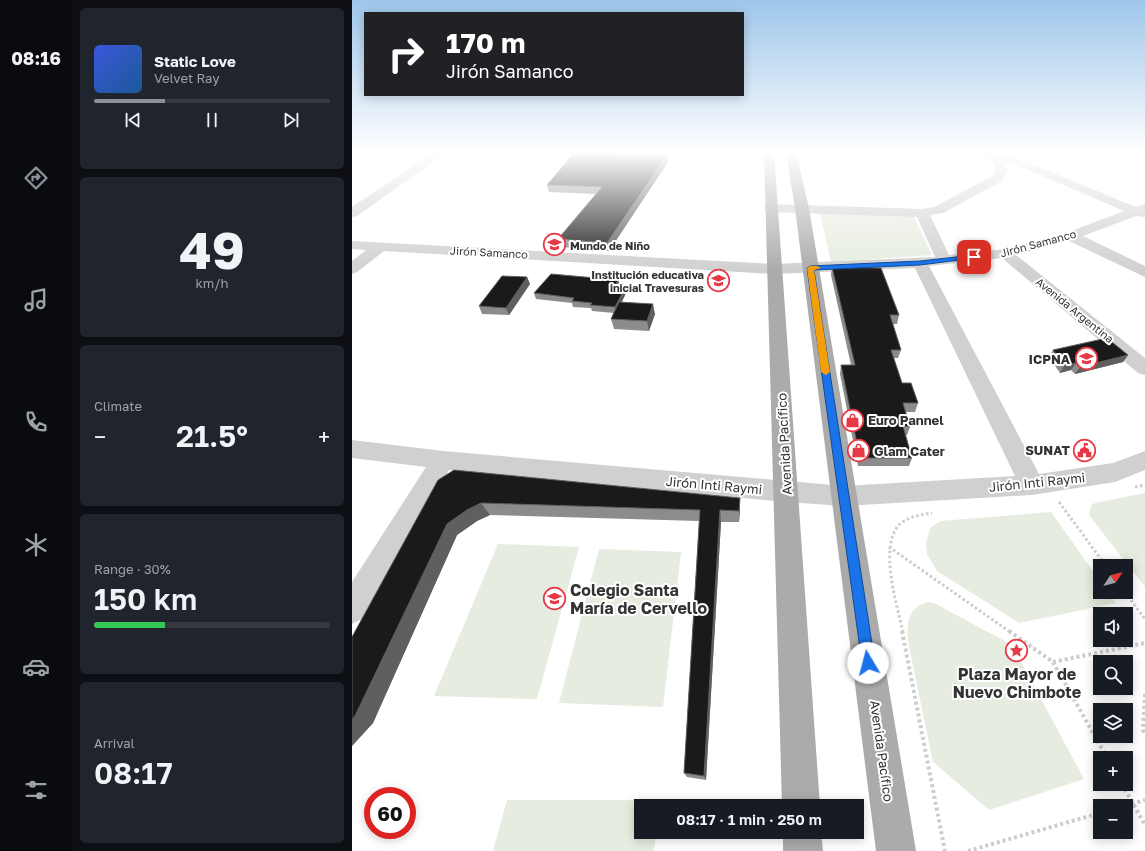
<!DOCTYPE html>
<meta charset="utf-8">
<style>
body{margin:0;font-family:"Golos Text",sans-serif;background:#20242c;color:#f1f3f6;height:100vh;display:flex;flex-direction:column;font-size:15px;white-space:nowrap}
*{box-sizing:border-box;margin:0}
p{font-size:13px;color:#9ea1a6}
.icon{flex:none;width:22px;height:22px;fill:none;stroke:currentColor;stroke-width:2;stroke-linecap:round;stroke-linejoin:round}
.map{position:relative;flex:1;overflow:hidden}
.sheet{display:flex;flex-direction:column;gap:8px;padding:8px;background:#0d0f14;width:280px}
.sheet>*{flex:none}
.banner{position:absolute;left:12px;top:12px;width:380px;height:84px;border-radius:0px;box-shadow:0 2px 10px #0003;background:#202124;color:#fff;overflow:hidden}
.needle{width:26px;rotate:54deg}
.fabs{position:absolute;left:741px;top:559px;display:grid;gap:8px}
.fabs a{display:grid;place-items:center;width:40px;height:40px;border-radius:0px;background:#171b24;box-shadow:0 2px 10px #0003;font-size:20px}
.speed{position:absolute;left:12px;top:787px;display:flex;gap:8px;font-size:20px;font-weight:700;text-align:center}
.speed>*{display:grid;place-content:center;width:52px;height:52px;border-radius:50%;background:#171b24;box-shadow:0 2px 10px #0003;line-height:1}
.speed .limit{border:6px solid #d22;background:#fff;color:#111}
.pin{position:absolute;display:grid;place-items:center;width:34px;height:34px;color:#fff;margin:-17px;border-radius:8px;box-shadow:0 2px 6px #0006}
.me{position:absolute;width:44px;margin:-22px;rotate:352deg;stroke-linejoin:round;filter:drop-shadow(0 0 3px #0008)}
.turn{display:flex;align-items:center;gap:14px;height:84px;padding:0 16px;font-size:18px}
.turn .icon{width:52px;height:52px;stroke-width:2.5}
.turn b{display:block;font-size:28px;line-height:34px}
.big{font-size:30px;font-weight:600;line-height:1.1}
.sheet .tile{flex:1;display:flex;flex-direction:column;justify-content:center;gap:6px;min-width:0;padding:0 14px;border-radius:6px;background:#20242c}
.sheet .dial{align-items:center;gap:0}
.dial b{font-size:52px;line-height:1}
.song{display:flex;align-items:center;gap:12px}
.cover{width:48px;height:48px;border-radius:6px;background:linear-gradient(135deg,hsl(230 70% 55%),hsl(210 70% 35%))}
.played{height:4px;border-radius:2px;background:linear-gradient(90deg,#8c9099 30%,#363941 30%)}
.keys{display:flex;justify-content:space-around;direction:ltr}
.heat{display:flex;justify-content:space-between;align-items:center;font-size:22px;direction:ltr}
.charge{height:6px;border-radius:3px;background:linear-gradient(90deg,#34c759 30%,#363941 0)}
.trip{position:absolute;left:282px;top:799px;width:230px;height:40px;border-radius:0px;background:#171b24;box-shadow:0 2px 10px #0003;font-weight:600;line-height:40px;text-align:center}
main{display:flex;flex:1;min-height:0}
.tab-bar{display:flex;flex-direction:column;width:72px;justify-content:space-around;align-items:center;background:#090b0e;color:#9ea1a6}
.tab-bar .icon{width:28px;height:28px}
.tab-bar .active{color:#8c9099}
.tab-bar b{font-size:18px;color:#f1f3f6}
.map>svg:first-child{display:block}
.green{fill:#e6ecdf}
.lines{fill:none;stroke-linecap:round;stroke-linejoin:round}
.path-far1{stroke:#cdcdcd;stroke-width:3;stroke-dasharray:2.5 2.5;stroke-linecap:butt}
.path{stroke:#cdcdcd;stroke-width:4;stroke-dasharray:3 3;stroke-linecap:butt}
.street{fill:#d0d0d0;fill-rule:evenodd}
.primary{fill:#ababab;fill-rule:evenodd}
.wall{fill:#8c8c8c}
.shaded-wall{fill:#5f5f5f}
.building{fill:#1a1a1a;stroke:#5f5f5f}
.route{fill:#1a73e8;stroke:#114b97}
.slow{fill:#f59e0b}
.labels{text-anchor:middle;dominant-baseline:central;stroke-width:4;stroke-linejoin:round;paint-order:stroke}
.far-street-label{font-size:11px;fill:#333;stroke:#fff}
.far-poi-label{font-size:11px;font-weight:bold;fill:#333;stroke:#fff;text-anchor:start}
.poi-label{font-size:13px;font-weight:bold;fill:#333;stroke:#fff;text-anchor:end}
.street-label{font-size:13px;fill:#333;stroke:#fff}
.near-poi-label{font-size:16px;font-weight:bold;fill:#333;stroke:#fff;text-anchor:start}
</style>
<main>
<nav class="tab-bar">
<b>08:16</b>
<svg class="icon active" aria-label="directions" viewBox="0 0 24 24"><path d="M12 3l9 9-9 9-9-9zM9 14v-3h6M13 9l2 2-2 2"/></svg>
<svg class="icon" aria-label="music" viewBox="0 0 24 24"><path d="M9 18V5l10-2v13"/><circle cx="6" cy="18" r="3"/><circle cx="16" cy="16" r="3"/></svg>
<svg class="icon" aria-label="phone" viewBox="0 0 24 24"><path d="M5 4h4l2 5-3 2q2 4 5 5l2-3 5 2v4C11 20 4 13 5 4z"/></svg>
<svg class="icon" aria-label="climate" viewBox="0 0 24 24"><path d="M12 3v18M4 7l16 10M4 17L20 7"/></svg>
<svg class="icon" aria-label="car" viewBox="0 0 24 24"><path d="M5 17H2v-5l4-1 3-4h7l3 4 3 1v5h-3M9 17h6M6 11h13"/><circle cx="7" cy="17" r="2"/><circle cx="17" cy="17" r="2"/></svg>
<svg class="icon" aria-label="filters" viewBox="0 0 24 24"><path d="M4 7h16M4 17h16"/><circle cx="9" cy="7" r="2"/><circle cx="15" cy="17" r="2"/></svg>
</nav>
<section class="sheet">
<div class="tile">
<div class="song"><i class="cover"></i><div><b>Static Love</b><p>Velvet Ray</p></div></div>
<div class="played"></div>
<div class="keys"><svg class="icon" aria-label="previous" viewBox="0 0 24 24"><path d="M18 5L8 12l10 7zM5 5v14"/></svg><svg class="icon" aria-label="pause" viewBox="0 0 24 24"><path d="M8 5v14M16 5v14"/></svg><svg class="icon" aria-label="next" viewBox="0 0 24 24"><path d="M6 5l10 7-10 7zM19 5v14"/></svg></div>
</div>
<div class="tile dial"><b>49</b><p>km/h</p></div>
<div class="tile"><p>Climate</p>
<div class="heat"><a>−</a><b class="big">21.5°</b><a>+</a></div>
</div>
<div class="tile"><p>Range · 30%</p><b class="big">150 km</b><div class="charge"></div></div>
<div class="tile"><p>Arrival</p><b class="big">08:17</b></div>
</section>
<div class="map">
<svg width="793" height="851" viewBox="0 0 793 851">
<rect width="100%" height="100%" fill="#fff"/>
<path class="green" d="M468 213H560L580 255 479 262Z
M793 493V587L737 515 739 505 743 503Z
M699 512 748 581V592H756L764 603 667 623 585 571 575 554 574 544 578 528 588 521Z
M146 544 227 547 185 699 82 696Z
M247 549 329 552 311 707 207 703Z
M577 602 584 604 660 645 732 779 637 810 581 762 556 642C555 623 555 607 577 602Z
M155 800H308L307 806H289V832H304L302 851H141Z"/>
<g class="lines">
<path class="path-far1" d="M783 487 793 485
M707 502 754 566
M537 547 658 632
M773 592 793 619
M551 632C545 605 526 545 548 524 557 516 569 515 580 513"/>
<path class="path" d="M550 631 593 851
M657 631 701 662 755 758
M701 662 793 643
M793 694 791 730 793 735
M770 784 793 825
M774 806 793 800
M616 851 748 813"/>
<path class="street" d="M81 153H94L5 216 0 217V207Z
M631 153 649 154 670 160 784 207 793 204V217L784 216 731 236 793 266V277L717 241 664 255 793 358V375L786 373 650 258 577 266 687 474 761 463 793 451V470L763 482 680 495 492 506 434 502 97 470 10 619 0 624V582L74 467 0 458V440L91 451 492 486 663 476 563 268 422 274 32 251 5 272 0 274V261L14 250 0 249V241L422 264 583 257 565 217 419 212 414 211 412 208 414 205 419 204 570 209 582 207 641 176 644 171 641 164ZM650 161 662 164 772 211 714 233 653 249 597 255 578 215 591 213 650 181 656 171Z"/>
<path class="primary" d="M412 153H422L468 806H430Z
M434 153H444L457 208 564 851H524L443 208Z
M431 832H469L471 851H431Z"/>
</g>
<path class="wall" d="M316 162 257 251 209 247 206 239 244 194 197 192 195 185Z
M480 267 547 315 545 324H541L549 350 546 358H542L550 383 566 403 563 412H553L558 427 555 435H553L560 458 557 466H506L488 374 489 365H499L479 275Z
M175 277 178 284 157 315 130 314 127 306Z
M266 280 268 285 267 287 273 288 274 293 270 302 303 314 297 331 262 329 259 319 262 313 240 311 239 308 221 307 220 303 184 299 182 293Z
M701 350 776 355 771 362 723 374 719 370 708 373 697 357Z
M86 480 388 498V509L387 522H369L354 780 335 777 332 773 347 521 138 515 125 521 105 535 21 723 0 746V637Z"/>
<path class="shaded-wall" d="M315 155 316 162 257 251 255 243Z
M175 277 178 284 157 315 154 308Z
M266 280 268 285 264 293 262 287Z
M273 288 274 293 264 313 263 307Z
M301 304 303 314 297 331 295 321Z
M776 355 771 362 723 374 728 367Z
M724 363 719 370 708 373 712 366Z
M388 498V509L387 522V511Z
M129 503 138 515 125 521 105 535 21 723 0 746V720L95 524 115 510Z
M368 510 369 522 354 780 352 776Z"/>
<path class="building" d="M222 153H245L315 155 255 243 206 239 250 187 195 185Z
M480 267 529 268 547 315H538L549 350H539L550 383H559L566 403H551L558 427 551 426 560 458H508L489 365H503Z
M199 274 266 280 262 287 273 288 263 307 238 305 240 303 220 301 222 298 182 293Z
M150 276 175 277 154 308 127 306Z
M267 302 301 304 295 321 259 319Z
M755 338 776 355 728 367 724 363 712 366 701 350Z
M102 470 388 498 387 511 368 510 352 776 332 773 348 510 129 503 115 510 95 524 3 716 0 720V637L86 480Z"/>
<linearGradient id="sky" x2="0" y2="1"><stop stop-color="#9ec6ea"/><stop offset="0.56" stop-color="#fff"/><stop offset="1" stop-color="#fff" stop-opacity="0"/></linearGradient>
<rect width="793" height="272" fill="url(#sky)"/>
<path class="route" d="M622 255 624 256V258L568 265 462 270 523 663 521 668 516 669 512 668 510 663 455 268 458 266 568 261Z"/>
<path class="slow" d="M458 266H465L469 268 462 270 478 372 474 375 469 372 455 268Z"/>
<defs>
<symbol id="university-ring" viewBox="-11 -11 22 22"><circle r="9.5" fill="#fff" stroke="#e63946" stroke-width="1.5"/><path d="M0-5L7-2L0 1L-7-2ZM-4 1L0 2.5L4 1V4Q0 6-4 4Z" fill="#e63946"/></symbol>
<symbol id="school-ring" viewBox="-11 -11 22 22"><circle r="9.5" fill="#fff" stroke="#e63946" stroke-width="1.5"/><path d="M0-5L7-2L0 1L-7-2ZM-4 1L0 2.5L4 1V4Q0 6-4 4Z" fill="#e63946"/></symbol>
<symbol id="shop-ring" viewBox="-11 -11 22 22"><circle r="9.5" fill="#fff" stroke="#e63946" stroke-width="1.5"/><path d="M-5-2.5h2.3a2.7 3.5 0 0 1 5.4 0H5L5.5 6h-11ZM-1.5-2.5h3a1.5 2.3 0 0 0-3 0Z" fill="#e63946"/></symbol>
<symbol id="civic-ring" viewBox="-11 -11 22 22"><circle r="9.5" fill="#fff" stroke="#e63946" stroke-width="1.5"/><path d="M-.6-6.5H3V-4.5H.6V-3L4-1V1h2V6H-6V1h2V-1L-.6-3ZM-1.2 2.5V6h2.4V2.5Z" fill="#e63946"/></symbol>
<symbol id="sight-ring" viewBox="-11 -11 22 22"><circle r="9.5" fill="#fff" stroke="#e63946" stroke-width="1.5"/><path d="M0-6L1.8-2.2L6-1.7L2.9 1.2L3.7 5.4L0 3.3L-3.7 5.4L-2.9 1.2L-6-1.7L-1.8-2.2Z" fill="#e63946"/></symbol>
</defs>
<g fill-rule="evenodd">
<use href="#university-ring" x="190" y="232" width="25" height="25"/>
<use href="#school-ring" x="354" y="268" width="25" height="25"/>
<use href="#university-ring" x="722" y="346" width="25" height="25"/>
<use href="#shop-ring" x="488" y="408" width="25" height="25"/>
<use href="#civic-ring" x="720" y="438" width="25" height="25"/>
<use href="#shop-ring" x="494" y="438" width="25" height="25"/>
<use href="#university-ring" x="190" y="586" width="25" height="25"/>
<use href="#sight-ring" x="652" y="638" width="25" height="25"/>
</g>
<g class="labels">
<g class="far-street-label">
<text transform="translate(686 243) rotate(-15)">Jirón Samanco</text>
<text transform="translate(137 252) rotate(3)">Jirón Samanco</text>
<text transform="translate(723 310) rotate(39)">Avenida Argentina</text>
</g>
<g class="far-poi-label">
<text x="218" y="245">Mundo de Niño</text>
<text x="352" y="274" text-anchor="end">Institución educativa<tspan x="352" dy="13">inicial Travesuras</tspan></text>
</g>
<g class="poi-label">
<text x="718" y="359">ICPNA</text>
<text x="516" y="420" text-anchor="start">Euro Pannel</text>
<text x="718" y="450">SUNAT</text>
<text x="522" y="451" text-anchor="start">Glam Cater</text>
</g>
<g class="street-label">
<text transform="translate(432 444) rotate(-93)">Avenida Pacífico</text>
<text transform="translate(685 482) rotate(-6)">Jirón Inti Raymi</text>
<text transform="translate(362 485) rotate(5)">Jirón Inti Raymi</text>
<text transform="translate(530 751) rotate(82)">Avenida Pacífico</text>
</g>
<g class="near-poi-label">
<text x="218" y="590">Colegio Santa<tspan x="218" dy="18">María de Cervello</tspan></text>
<text x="665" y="674" text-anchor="middle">Plaza Mayor de<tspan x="665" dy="18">Nuevo Chimbote</tspan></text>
</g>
</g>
</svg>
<div class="fabs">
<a><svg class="needle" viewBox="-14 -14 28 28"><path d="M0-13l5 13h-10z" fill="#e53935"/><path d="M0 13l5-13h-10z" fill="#9ea1a6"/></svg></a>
<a><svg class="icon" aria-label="sound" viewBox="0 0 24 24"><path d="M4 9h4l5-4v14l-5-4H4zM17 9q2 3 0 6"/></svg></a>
<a><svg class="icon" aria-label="search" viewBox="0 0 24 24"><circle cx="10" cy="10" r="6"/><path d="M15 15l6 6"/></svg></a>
<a><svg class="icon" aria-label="layers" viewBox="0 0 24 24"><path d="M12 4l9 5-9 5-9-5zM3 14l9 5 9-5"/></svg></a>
<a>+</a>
<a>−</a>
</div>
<div class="speed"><div class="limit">60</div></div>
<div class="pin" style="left:622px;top:257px;background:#d93025"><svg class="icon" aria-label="arrive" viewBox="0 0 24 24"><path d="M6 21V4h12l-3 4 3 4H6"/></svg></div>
<svg class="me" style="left:516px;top:663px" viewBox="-20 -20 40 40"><circle r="19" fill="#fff"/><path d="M0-13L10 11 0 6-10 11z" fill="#1a73e8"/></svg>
<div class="trip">08:17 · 1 min · 250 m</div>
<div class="banner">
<div class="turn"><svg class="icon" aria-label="right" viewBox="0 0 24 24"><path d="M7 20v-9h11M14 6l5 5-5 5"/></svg><div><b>170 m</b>Jirón Samanco</div></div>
</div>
</div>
</main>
